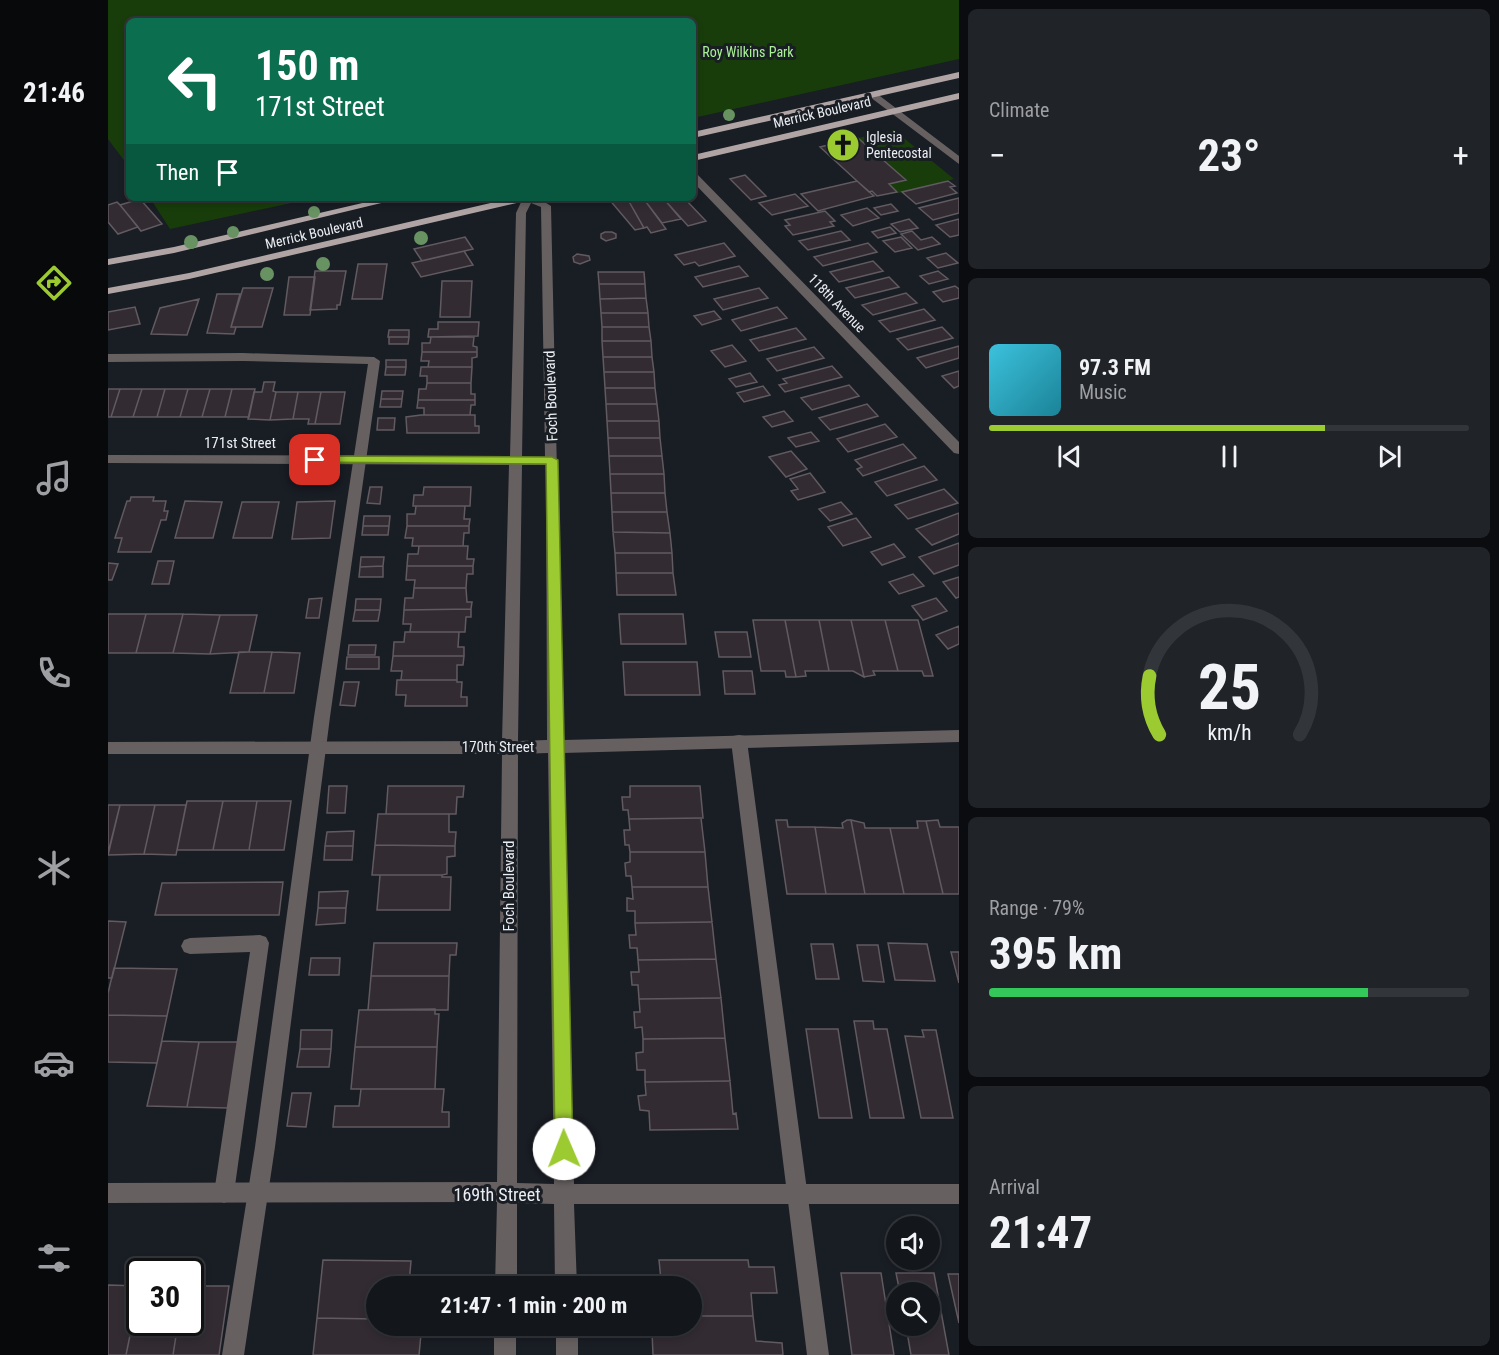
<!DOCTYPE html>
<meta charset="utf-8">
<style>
body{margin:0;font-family:"Roboto Condensed",sans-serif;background:#202328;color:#f1f3f6;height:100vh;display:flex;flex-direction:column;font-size:22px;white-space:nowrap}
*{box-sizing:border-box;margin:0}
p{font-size:20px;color:#9d9fa3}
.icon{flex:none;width:33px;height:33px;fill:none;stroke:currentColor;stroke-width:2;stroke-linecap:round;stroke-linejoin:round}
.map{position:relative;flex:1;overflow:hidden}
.side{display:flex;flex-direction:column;gap:9px;padding:9px;background:#0a0c0f;width:540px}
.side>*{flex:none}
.guide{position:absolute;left:18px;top:18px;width:570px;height:183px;border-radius:9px;box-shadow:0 3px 9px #0003,0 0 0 2px #32353a;background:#0b6e4f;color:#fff;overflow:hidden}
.buttons{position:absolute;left:778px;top:1216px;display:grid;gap:12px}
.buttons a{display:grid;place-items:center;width:54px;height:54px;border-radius:50%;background:#13161b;box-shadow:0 3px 9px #0003,0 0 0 2px #32353a;font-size:30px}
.speed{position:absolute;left:18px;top:1258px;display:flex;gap:12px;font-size:30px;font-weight:700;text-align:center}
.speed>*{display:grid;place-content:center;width:78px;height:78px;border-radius:50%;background:#13161b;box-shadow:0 3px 9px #0003,0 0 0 2px #32353a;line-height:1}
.speed .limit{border:3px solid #111;border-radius:9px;background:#fff;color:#111}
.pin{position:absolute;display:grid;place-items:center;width:51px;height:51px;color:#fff;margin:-26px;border-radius:12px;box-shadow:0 3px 9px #0006}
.me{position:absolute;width:66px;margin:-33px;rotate:359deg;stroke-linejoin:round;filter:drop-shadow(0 0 4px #0008)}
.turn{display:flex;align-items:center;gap:21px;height:126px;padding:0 30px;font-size:27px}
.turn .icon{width:78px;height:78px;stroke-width:2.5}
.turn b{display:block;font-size:42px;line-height:51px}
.then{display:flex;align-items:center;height:57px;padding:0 30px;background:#0003;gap:12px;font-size:22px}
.big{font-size:45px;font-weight:700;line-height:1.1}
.side .widget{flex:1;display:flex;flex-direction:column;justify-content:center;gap:9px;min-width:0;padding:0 21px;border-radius:9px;background:#202328}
.side .dial{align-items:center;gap:0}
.dial svg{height:156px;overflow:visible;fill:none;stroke:#32353a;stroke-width:7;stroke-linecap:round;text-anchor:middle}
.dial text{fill:#f1f3f6;stroke:none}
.song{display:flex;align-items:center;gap:18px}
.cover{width:72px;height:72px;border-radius:9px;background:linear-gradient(135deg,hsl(190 70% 55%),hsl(190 70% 35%))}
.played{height:6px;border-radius:3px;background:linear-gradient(90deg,#9cca31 70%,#32353a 70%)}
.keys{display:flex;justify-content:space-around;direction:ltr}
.heat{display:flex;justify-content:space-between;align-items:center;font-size:33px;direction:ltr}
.charge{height:9px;border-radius:4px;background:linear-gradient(90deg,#34c759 79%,#32353a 0)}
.trip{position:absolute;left:258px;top:1276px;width:336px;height:60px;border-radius:30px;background:#13161b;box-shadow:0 3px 9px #0003,0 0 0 2px #32353a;font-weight:700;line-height:60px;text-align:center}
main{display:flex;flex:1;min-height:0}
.dock{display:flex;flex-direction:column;width:108px;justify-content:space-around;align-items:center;background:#08090b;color:#9d9fa3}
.dock .icon{width:42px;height:42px}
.dock .selected{color:#9cca31}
.dock b{font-size:27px;color:#f1f3f6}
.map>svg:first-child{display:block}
.green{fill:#183d0b}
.building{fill:#322c32;stroke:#615a61;stroke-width:1.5}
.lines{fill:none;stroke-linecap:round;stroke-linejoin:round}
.service{fill:#666060;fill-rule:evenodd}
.minor{fill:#666060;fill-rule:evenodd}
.primary{fill:#b0a5a4;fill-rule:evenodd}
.tree{fill:#699262}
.route{fill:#9cca31;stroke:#658320;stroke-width:1.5}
.labels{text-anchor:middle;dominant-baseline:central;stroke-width:6;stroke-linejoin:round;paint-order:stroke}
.far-park-label{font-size:14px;fill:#aaf295;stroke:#191d24}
.far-street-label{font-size:14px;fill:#eaedf2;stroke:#191d24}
.far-poi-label{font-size:14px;fill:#eaedf2;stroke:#191d24;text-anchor:start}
.street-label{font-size:15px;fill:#eaedf2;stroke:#191d24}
.near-street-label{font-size:18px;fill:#eaedf2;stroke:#191d24}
</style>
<main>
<nav class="dock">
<b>21:46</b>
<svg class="icon selected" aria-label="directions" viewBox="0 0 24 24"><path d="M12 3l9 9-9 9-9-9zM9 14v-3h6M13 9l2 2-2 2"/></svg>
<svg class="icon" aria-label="music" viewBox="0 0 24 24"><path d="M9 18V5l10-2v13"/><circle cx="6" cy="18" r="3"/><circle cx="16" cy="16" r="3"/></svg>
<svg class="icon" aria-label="phone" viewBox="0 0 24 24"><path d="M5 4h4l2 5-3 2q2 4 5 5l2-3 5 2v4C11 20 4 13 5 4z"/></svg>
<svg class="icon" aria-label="climate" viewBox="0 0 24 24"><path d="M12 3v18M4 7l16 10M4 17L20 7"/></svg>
<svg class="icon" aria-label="car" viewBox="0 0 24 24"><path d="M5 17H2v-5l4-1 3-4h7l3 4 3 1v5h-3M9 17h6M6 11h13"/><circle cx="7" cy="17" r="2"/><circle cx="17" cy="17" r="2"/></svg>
<svg class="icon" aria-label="filters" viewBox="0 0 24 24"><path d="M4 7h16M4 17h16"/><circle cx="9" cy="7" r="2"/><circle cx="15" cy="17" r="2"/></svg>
</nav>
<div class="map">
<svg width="851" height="1355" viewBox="0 0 851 1355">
<rect width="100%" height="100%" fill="#191d24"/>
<path class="green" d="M0 0H851V59L585 118V21H21V167L0 139Z
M786 130 846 179 791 193 781 184 797 179 750 138Z
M42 198H207L62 229Z"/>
<path class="building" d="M750 138 798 180 781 184 789 192 769 196 764 191 761 192 712 147Z
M637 175 658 196 643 200 622 179Z
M749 181 766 196 710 211 693 194Z
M840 181 847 186 842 187 849 193 808 204 794 192Z
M687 194 700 206 664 215 651 203Z
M500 198H519L536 228 527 230Z
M519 198H535L558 229 543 233 539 227 536 228Z
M535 198H555L573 219 554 223Z
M555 198H576L598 221 580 226Z
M851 198V213L825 220 811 208Z
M32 199 54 224 33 231 12 205Z
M9 202 12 205 30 227 10 234 0 222V205Z
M783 204 790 211 773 215 766 208Z
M759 208 771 218 745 226 733 215Z
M717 211 727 221 722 222 726 226 685 235 677 226 682 225 677 220Z
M801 219 810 228 792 232 783 224Z
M851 219V235L842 237 828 225Z
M782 227 788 233 770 238 764 232Z
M733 231 742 240 700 250 691 241Z
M804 231 813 240 824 237 832 244 810 250 793 234Z
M497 232H504L508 234V238L498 241 493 238V234Z
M357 237 365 249 314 261 306 249Z
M793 237 804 248 787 252 775 241Z
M616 243 627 256 591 266 587 262 576 265 567 255Z
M760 243 769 252 715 266 706 257Z
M356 251 365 265 313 277 304 263Z
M838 253 850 263 830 268 819 258Z
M469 254 481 256 482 260 472 264 466 262 465 257Z
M765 261 775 271 731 282 722 272Z
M250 264H279L274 299H244Z
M631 266 640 276 595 287 587 277Z
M207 271H238L232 305H229V309L202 310Z
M830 271 840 279 821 284 812 276Z
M490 272H536L537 284H491Z
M181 277H207L202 315H176Z
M781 277 791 287 747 298 738 288Z
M334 281H364L362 317H332Z
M491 284H537L538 298 492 299Z
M847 286 851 289V298L835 302 825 292Z
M135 288H165L154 327H123Z
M651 288 660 298 615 310 606 299Z
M798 293 809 303 765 315 754 305Z
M109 294H132L123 327H128L126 334 99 333Z
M538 298 540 313H493L492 299Z
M91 299 79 335 43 334 52 308Z
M27 307 32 324 0 330V312Z
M669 307 679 318 633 331 624 320Z
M816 309 827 320 782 332 771 321Z
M606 311 613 319 594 325 586 316Z
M493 313H540L541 327H494Z
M330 322H371L370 336 320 337 321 329H330Z
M494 327H541L543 341H494Z
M834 327 845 338 800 350 789 339Z
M688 328 698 339 651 351 642 340Z
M281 330H301V337H280Z
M281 337H301L300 344H281Z
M323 337H366L365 346 369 347V352H314V343H322Z
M494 341H543L544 357H495Z
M624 345 638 361 617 367 603 351Z
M851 346V358L818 368 809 358Z
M706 347 716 358 669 371 659 359Z
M314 352H369V357L364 358V367H320L321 361H313Z
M495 357H544L546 372H496Z
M278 360H298V367H278Z
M724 366 734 377 677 392 671 385 679 383 675 379Z
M278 367H298L297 375H277Z
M313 367H364L363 383H319V376H312Z
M851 371V386L846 388 834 376Z
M496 372H546L547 388H497Z
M642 373 649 382 628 387 621 379Z
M156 382H167L165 391 168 392 162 420 140 419 146 392H154Z
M319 383H363V394H367V400H310L311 389H318Z
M741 385 751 396 704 410 693 398Z
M655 386 662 395 636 402 629 393Z
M497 388H547L549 404H498Z
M0 389H12L3 417H0Z
M12 389H34L25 417H3Z
M34 389H57L49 417H25Z
M57 389H80L72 417H49Z
M80 389H102L94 417H72Z
M102 389H124L117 417H94Z
M124 389H147L141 417H117Z
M274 391H295L294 399H273Z
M168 392H190L185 419 162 420Z
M190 392H213L207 424H200L201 419H185Z
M213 392H237L232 424H207Z
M273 399H294L293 407H272Z
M310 400H367V405H363L362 415H316V408H309Z
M498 404H549L551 421H499Z
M759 404 770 416 722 430 711 418Z
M676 411 685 421 664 427 655 417Z
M313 415H367V426H371V433H299L298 417Z
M270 418H287L286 430H269Z
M499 421H551L552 438H500Z
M777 424 789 437 740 452 729 439Z
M703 432 711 441 688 447 680 438Z
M500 438H552L554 456H501Z
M795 444 808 458 755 476 749 469 754 467 747 460Z
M683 451 699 469 678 477 661 457Z
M501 456H554L556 474H502Z
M816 466 829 480 779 496 767 482Z
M702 473 717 492 690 500 683 491 690 489 682 479Z
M502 474H556L557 493H503Z
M262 487H274L272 504 259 503Z
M316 487H363L362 506H305L306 495H315Z
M836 489 850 503 800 519 787 505Z
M503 493H557L559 512H504Z
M23 497H46L45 501H58L56 511H60L58 520H53L43 552H10L14 538H7L19 501H22Z
M77 501 114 502 105 538H67Z
M227 501 222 538 184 539 189 502Z
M134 502H171L164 538H125Z
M733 502 744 514 722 521 711 509Z
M308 506H357L356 519H362L361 526H299V514H307Z
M504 512H559L562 533 505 532Z
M851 513V534L824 545 808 529Z
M256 516H282L281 526H255Z
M748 518 763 537 735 546 720 527Z
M255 526H281L280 535H254Z
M299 526H361V533H356L355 546H304L305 538H297Z
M505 532 562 533 564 553H507Z
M851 543V565L826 574 811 557Z
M786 544 797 557 774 565 763 552Z
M311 546H360L359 559H366L365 566H299L300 554H310Z
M507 553H564L565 573H508Z
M253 557H276L275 566 252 567Z
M50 561H66L61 584H44Z
M0 563 10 564 4 580H0Z
M275 566V577H251L252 567Z
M299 566H365V574H359L358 588H306L307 580H298Z
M508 573H565L568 595H509Z
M805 574 816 586 791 594 781 582Z
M851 577V597L848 598 835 582Z
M306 588H358L359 602H364L363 609 296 610 297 598H305Z
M214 598 211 618H198L201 599Z
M828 598 839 611 815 620 804 606Z
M248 599H273L272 610H247Z
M363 609V617H358L357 632H302L303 624H295L296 610Z
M247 610H272L270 621H245Z
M0 614H38L28 653H0Z
M38 614H75L65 653H28Z
M75 614 112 615 102 654 65 653Z
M511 614H575L578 644H513Z
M112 615H149L141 652 102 654Z
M645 620H677L688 677H678L677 671H653Z
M677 620H711L721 671H697L698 676 688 677Z
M711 620H743L756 677 745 671H721Z
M743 620H777L790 671H765L767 675 756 677Z
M777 620H810L825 676H816L814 671H790Z
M851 626V644L840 649 828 635Z
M297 632H351L350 647H356V656H285L286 642H296Z
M607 632H639L643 657H611Z
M241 645H268L267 655H240Z
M131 652H164L156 693H122Z
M164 652 192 653 186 693H156Z
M285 656H356L355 665H349V680H293L294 671H283Z
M239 657H271V669H238Z
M515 662H589L592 695H517Z
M615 671H644L647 694H617Z
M289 680H349V682H354L353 697H359V706H297L298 695H288Z
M236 682H251L247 706 232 705Z
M221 786H239L237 813H219Z
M280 786H356L355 797H349L348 814H278Z
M522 786H592L595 818 521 819 520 810H515L514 797H522Z
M79 801H115L105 850H69Z
M115 801H149L141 850H105Z
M149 801H183L176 850H141Z
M0 805H12L0 853Z
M12 805H47L36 854 0 855Z
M47 805H78L68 855 36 854Z
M270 814H341V832H348L347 846 267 845Z
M593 818 597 852H522L521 845H517L516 830H522L521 819Z
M668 820H679L680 827H707L718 894H679Z
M739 820H743L757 894H718L707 827 735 828 734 823Z
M743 820 756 823 757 828H782L796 894H757Z
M830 820 832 827H851V894H835L818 821Z
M809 821H818L835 894H796L782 828H810Z
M246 831 245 846H217L219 832Z
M267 845 347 846V856L339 857V874L334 875H264Z
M217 846H245L244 860H216Z
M522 852H597L600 887H524L523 876H518L517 863 522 862Z
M272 875H334V877H343L342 910H269Z
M175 882 171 915H47L54 883Z
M524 887H600L604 922 527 923V911H519V898L525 899Z
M240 891 238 908H210L211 892Z
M210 908H238L237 923 208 925Z
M0 921 18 922 4 978H0Z
M604 922 608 959 530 960 529 948H522L521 935H528L527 923Z
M266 943H349L348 955H342L341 976H263Z
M780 943 819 944 827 981 787 980Z
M703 944H725L731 979H708Z
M749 945H770L776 982 755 981Z
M843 952H851V983Z
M203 958H232L231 975H201Z
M608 959 613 998 531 999 530 985H524L523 972H531L530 960Z
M6 968 69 969 59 1016 0 1015V993Z
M263 976H341L340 1010H260Z
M613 998 617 1038 535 1039 534 1027 527 1028 526 1012H532L531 999Z
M327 1009V1014H331L329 1047H247L251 1010Z
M0 1015 59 1016 49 1063 0 1062Z
M746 1021H765L766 1029H779L796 1118H762Z
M698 1029H730L744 1118H711Z
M193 1030H224L223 1049H192Z
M814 1030H828L845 1118H813L797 1036 816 1037Z
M617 1038 622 1081 537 1082V1070H529L528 1053 535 1052V1039Z
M54 1041 91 1042 79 1107 39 1106Z
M91 1042H131L120 1108 79 1107Z
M247 1047H329L327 1089H243Z
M192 1049H223L221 1067H189Z
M622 1081 625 1114 628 1113 630 1129 542 1130 541 1111 532 1110 530 1096 538 1095 537 1082Z
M253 1089H336L334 1112H341V1127H225L227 1106H251Z
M184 1093H203L198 1127 179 1126Z
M215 1260 303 1261 301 1284H316V1287H268V1319L209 1318Z
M551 1260H640L641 1267H666L669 1293H643L645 1316H584V1287H540V1280H553Z
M733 1273H773L786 1355H744Z
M788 1273H826L841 1355H803L798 1326H822V1293H792Z
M840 1274H851V1323Z
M0 1285 32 1286 18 1355H0Z
M82 1286H121L111 1355H65L70 1323H82Z
M32 1287V1323H70L65 1355H18Z
M584 1316H645L648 1341 674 1343 675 1355H545L544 1332 552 1333 551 1326H584Z
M209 1318 268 1319V1326H305V1334H313L311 1355H205Z"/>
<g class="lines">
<path class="service" d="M135 353 266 357 272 361 222 717 167 1147 136 1355H114L147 1147 206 717 260 364 135 361 0 362V354Z
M631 735 637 736 639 741 721 1355H699L623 741 625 736Z
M152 935 158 937 161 943 126 1193 123 1200 116 1203 109 1200 106 1193 142 952 82 954 76 952 73 946 76 940 82 938Z"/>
<path class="minor" d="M762 93H768L851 156V164L762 97Z
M585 173 589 174 851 442V454L846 453 585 182Z
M415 198H430L443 206 455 740 851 730V742L455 753 466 1184H851V1204H466L469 1287H447L446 1204 409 1203V1287H387L389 1202 0 1203V1183L389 1182 394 754H0V742L394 741 401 465 0 463V455L402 456 408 213ZM423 203 433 207 437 457H414L418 213ZM414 465H438L439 740 410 741ZM440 753 446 1184 409 1183 410 754Z
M386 1326H408V1355H386Z
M448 1326H470V1355H448Z"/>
<path class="primary" d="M851 72V78L585 138V132Z
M851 93V99L585 161V155Z
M276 198H294L66 253 0 265V259L66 247Z
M404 198H422L417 201 81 279 0 294V288L81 273Z"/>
</g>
<g class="tree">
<circle cx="621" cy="115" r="6"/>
<circle cx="206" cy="212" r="6"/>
<circle cx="125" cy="232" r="6"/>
<circle cx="313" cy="238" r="7"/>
<circle cx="83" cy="242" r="7"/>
<circle cx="215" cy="264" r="7"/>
<circle cx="159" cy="274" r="7"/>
</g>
<path class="route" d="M207 456 444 457 450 460 465 1149 462 1156 456 1158 449 1156 447 1149 438 464 203 462V457Z"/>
<defs>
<symbol id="church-disc" viewBox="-11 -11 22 22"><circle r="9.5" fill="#9cca31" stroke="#191d24"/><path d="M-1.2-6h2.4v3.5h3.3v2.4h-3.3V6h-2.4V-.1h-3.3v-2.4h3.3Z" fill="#111"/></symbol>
</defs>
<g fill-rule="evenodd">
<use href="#church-disc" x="716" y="126" width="38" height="38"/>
</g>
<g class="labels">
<g class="far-park-label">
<text x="640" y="52">Roy Wilkins Park</text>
</g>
<g class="far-street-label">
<text transform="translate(714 112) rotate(-13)">Merrick Boulevard</text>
<text transform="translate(206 233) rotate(-13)">Merrick Boulevard</text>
<text transform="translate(729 303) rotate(46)">118th Avenue</text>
</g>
<g class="far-poi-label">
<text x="758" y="137">Iglesia<tspan x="758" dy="16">Pentecostal</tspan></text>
</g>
<g class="street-label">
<text transform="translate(443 396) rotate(-92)">Foch Boulevard</text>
<text x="132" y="443">171st Street</text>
<text x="390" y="747">170th Street</text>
<text transform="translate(401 886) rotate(-90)">Foch Boulevard</text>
</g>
<g class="near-street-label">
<text x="389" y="1194">169th Street</text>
</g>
</g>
</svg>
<div class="buttons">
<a><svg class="icon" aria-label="sound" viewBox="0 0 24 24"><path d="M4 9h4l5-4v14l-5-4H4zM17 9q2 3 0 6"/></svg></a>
<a><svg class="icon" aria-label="search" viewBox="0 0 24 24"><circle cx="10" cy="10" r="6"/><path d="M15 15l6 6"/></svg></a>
</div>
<div class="speed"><div class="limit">30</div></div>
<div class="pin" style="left:207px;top:460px;background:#d93025"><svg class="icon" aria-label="arrive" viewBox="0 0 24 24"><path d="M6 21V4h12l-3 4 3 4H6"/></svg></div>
<svg class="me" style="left:456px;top:1149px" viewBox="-20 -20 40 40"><circle r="19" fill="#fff"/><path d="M0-13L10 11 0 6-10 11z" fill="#9cca31"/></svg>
<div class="trip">21:47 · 1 min · 200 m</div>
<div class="guide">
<div class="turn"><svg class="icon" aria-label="left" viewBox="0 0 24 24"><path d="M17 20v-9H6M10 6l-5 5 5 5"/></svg><div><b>150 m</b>171st Street</div></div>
<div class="then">Then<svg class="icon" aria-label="arrive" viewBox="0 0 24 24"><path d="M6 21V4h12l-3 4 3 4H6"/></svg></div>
</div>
</div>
<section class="side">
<div class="widget"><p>Climate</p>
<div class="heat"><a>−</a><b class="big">23°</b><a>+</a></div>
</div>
<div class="widget">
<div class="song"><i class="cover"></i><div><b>97.3 FM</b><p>Music</p></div></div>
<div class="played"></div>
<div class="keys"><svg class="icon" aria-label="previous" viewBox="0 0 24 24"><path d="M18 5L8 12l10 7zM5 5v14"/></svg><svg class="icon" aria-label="pause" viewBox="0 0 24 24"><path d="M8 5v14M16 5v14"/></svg><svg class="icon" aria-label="next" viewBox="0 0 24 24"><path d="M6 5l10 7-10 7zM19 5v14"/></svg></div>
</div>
<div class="widget dial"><svg viewBox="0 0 100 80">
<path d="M14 69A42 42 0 1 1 86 69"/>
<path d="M14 69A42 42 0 0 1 9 39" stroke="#9cca31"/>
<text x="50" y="56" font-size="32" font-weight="700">25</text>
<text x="50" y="72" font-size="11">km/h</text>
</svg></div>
<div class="widget"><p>Range · 79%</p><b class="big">395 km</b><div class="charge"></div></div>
<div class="widget"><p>Arrival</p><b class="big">21:47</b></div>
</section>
</main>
